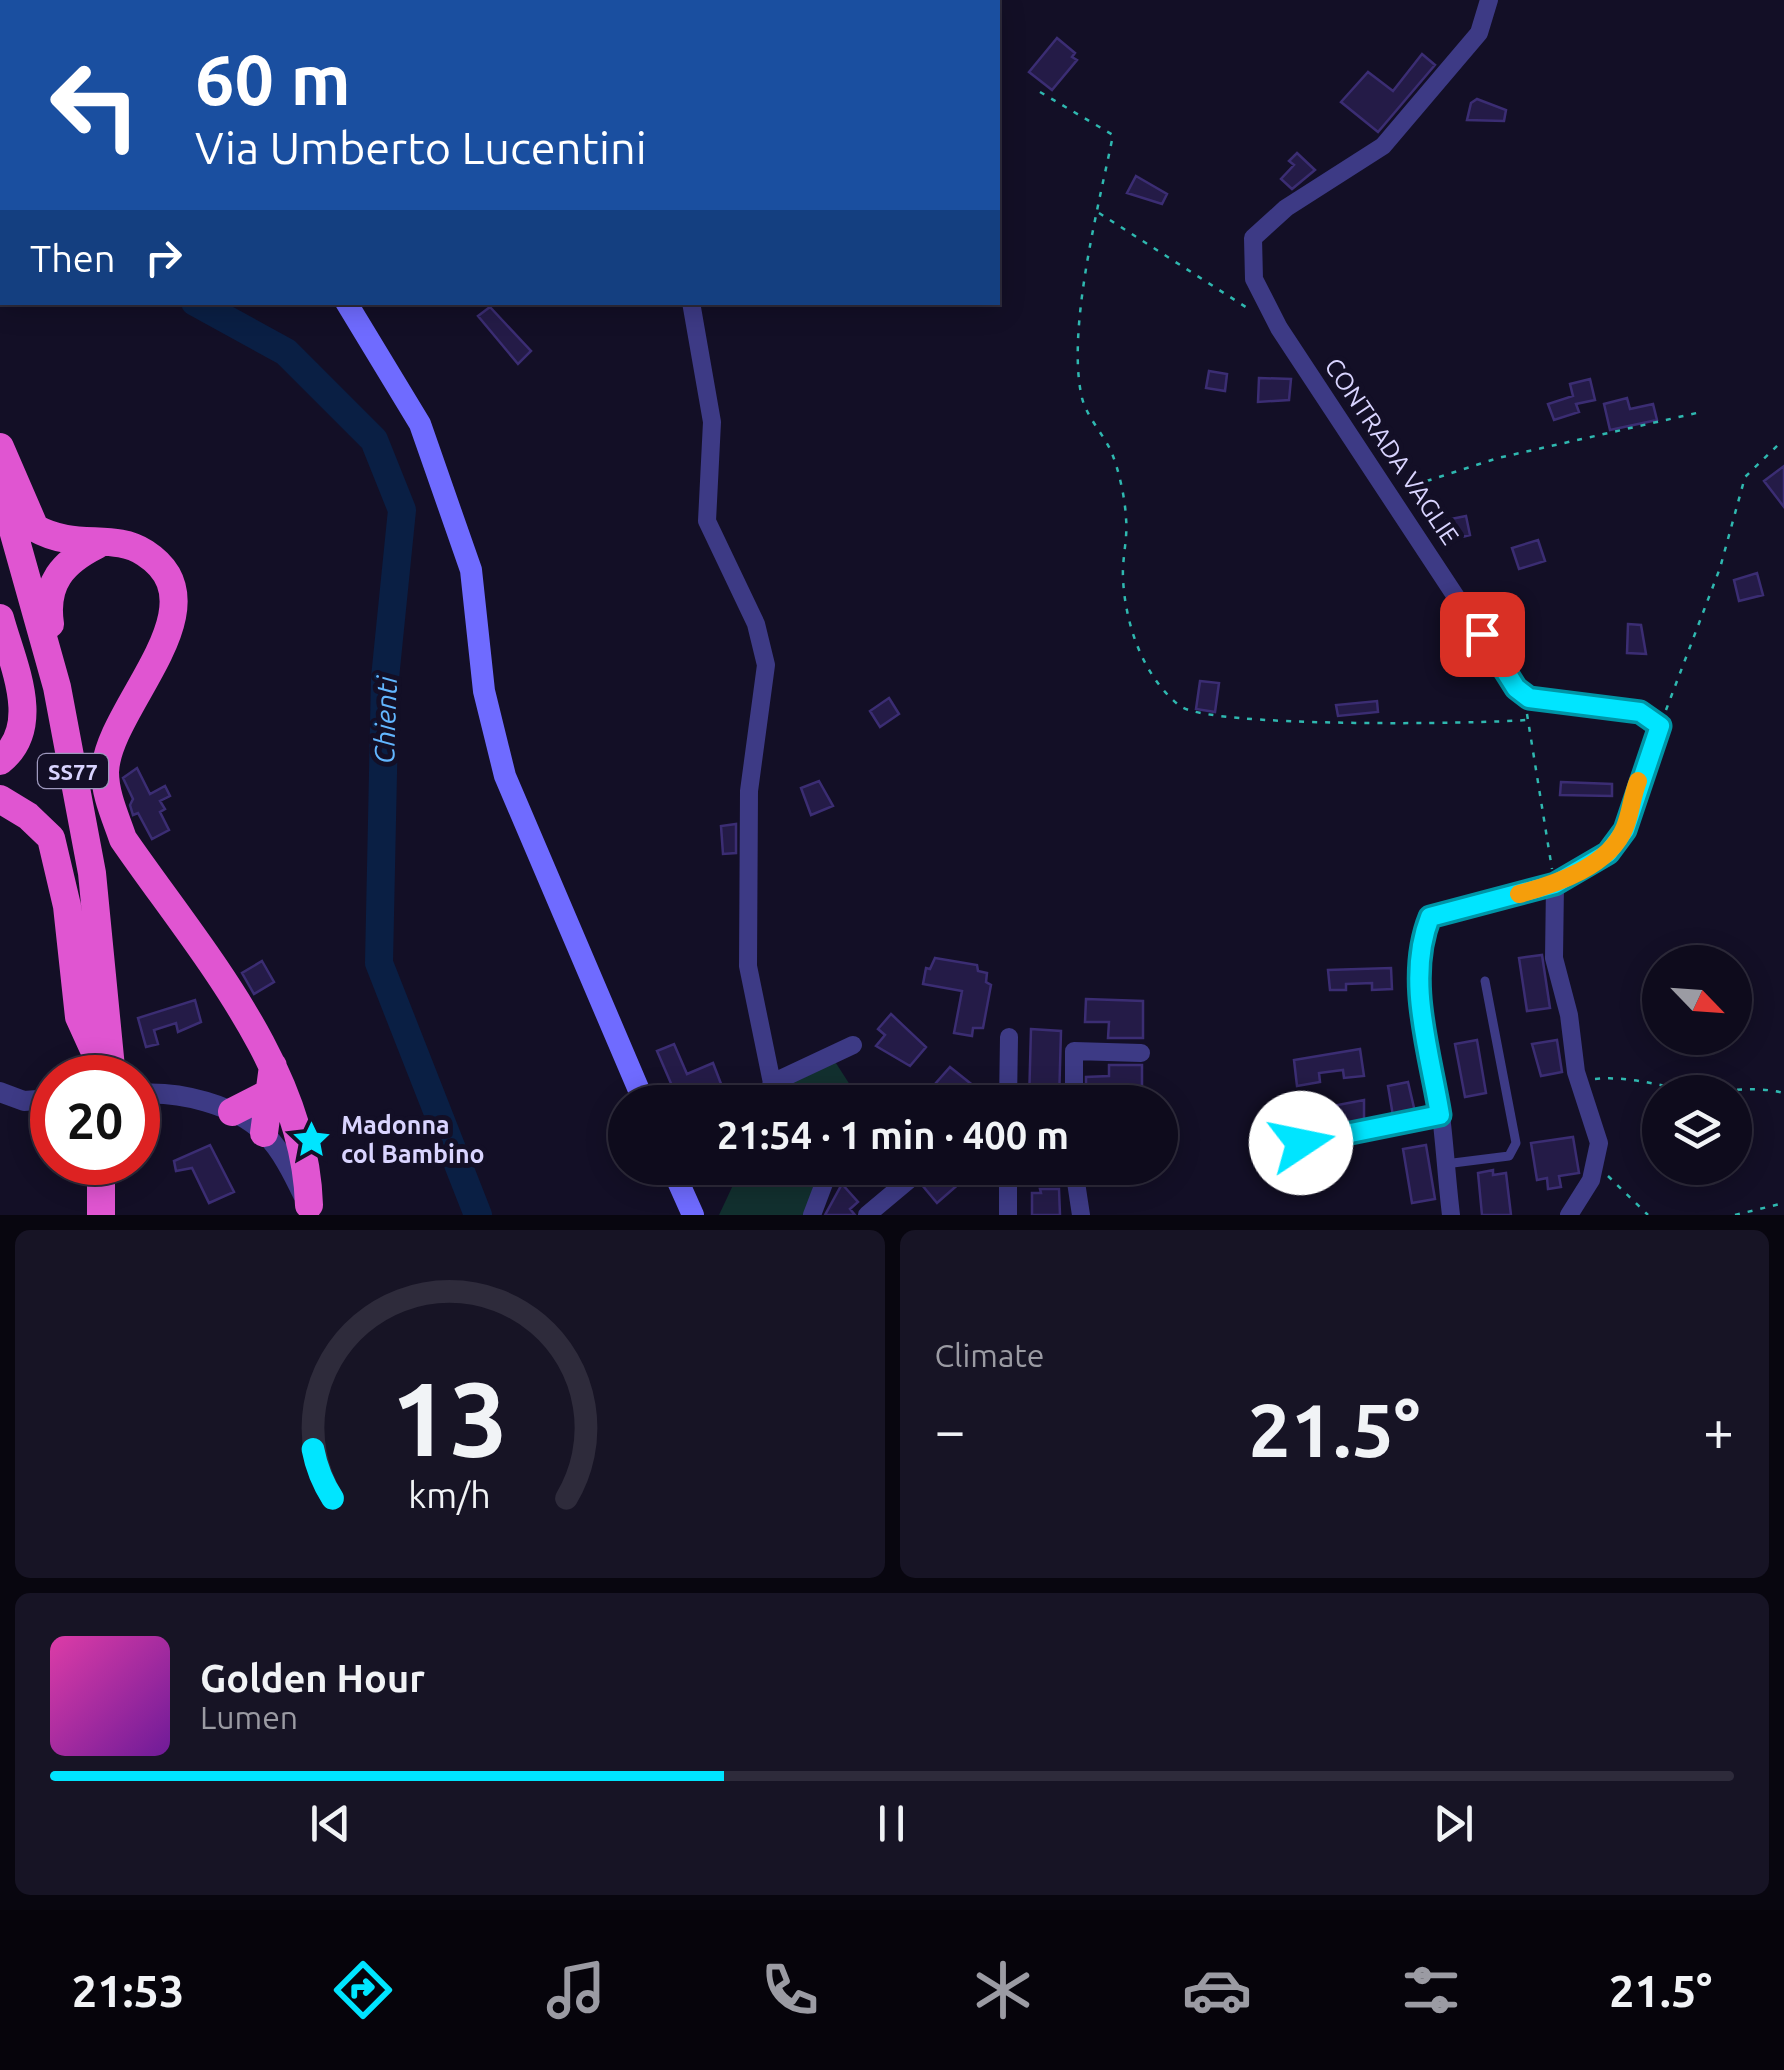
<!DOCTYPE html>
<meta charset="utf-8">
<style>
body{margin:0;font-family:Ubuntu,sans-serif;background:#171425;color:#f1f3f6;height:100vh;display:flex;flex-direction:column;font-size:38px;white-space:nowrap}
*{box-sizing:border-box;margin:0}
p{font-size:32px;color:#9b9ba3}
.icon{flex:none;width:55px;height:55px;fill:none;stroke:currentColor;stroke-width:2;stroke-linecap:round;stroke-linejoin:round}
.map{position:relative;height:1215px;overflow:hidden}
.sheet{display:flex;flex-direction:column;gap:15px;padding:15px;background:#08060f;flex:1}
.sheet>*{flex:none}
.top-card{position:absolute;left:0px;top:0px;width:1000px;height:305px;box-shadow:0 5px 25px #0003,0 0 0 2px #2e2b3b;background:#1a4fa0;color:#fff;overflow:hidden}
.needle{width:65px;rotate:115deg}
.buttons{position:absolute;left:1642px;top:945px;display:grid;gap:20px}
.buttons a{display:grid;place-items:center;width:110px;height:110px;border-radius:50%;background:#0e0b1c;box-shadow:0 5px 25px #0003,0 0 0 2px #2e2b3b;font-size:50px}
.speed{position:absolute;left:30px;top:1055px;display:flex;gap:20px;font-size:50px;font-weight:700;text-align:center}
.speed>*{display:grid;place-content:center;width:130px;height:130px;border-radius:50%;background:#0e0b1c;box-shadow:0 5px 25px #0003,0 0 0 2px #2e2b3b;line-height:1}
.speed .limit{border:15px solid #d22;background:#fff;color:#111}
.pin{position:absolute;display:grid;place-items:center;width:85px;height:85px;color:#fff;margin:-42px;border-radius:20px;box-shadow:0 5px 15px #0006}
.me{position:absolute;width:110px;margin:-55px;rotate:79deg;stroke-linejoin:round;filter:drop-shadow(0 0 8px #0008)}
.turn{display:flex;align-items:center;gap:35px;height:210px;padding:0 30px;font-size:45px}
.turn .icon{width:130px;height:130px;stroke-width:2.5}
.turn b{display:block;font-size:70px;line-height:85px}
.then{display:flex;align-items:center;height:95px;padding:0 30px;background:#0003;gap:20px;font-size:38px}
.big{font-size:75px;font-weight:600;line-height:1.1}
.sheet .widget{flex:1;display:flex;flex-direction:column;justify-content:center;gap:15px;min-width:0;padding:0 35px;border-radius:15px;background:#171425}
.sheet .dial{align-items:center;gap:0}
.dial svg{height:260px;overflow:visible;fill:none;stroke:#2e2b3b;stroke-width:7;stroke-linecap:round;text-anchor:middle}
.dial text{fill:#f1f3f6;stroke:none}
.song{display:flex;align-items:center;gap:30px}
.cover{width:120px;height:120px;border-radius:15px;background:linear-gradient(135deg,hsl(320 70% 55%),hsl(280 70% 35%))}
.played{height:10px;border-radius:5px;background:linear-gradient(90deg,#00e5ff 40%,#2e2b3b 40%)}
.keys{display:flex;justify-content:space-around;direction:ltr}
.heat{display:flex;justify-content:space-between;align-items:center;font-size:55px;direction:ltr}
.sheet .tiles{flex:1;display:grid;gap:15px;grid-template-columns:1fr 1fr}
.widget:last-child{grid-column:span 2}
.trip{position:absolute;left:608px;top:1085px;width:570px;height:100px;border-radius:50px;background:#0e0b1c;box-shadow:0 5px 25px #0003,0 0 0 2px #2e2b3b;font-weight:600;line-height:100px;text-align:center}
.tab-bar{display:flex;height:160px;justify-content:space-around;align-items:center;background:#06040b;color:#9b9ba3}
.tab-bar .icon{width:70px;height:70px}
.tab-bar .selected{color:#00e5ff}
.tab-bar b{font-size:45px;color:#f1f3f6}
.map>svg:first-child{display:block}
.green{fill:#12302f}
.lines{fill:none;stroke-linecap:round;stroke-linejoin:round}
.river{stroke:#0a1f44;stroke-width:28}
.building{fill:#241b47;stroke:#3b2d73;stroke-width:2.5}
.path{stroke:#2fb8b0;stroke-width:2.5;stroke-dasharray:5 8;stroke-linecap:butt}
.service{stroke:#3d3a85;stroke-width:9}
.minor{stroke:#3d3a85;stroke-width:18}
.tertiary{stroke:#3d3a85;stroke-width:20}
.secondary{stroke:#6f6bff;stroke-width:22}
.trunk{stroke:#e055d1;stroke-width:28}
.route-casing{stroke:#0095a6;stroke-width:25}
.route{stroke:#00e5ff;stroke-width:18}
.slow{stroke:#f59e0b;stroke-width:18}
.labels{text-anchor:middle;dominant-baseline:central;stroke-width:10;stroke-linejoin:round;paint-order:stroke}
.shield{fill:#130f26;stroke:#9e99be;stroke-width:2.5}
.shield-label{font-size:22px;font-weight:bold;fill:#d9d4ff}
.street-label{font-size:25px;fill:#d9d4ff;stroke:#130f26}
.poi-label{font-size:25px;font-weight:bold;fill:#d9d4ff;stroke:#130f26;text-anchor:start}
.water-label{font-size:28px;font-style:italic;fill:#62b6ff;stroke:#130f26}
</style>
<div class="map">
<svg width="1784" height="1215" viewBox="0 0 1784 1215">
<rect width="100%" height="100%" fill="#130f26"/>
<path class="green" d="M834 1060 861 1102H772L780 1099V1082Z
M741 1168H831L814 1183 806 1215H719Z"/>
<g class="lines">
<path class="river" d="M0 208 2 209
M195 302 286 352 374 440 402 510 385 678 379 963 478 1215"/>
</g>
<path class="building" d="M1057 38 1075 53 1072 57 1077 60 1052 90 1029 72Z
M1422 54 1435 65 1378 132 1341 102 1368 72 1393 91Z
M1477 99 1506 110 1504 121 1467 120 1471 103Z
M1297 153 1315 170 1292 189 1281 179 1294 165 1289 161Z
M1136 176 1167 194 1162 204 1127 193Z
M490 307 531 351 518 364 478 316Z
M1209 371 1227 374 1225 391 1206 388Z
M1259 378 1291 379 1289 400 1258 402Z
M1590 379 1595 400 1576 404 1579 412 1554 420 1548 404 1573 396 1570 384Z
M1627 398 1630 409 1653 404 1657 420 1610 430 1604 404Z
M1784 466V507L1764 481Z
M1466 516 1470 535 1450 540 1446 520Z
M1538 540 1545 561 1519 569 1512 548Z
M1757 573 1763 595 1739 601 1734 580Z
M1628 624 1641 625 1646 654 1627 653Z
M1200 681 1219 683 1215 712 1196 709Z
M889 698 899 714 880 727 870 711Z
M1377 701 1378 712 1338 716 1336 705Z
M137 768 150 794 165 786 170 796 160 801 165 809 160 812 169 830 152 839 138 813 133 815 130 805 133 799 123 778Z
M819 781 833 806 811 815 801 788Z
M1561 782 1612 784V796L1560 795Z
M736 824V853L723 854 721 826Z
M1542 955 1550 1008 1527 1011 1519 958Z
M935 958 977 965 978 971 987 973 986 982 991 985 983 1028H973L972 1036 954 1033 962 991 923 984 926 968 930 969Z
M262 961 274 982 254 994 242 973Z
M1391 968 1392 989 1372 990V983L1346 984V990H1330L1328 970Z
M1086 999 1143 1001V1038H1108L1109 1022H1085Z
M195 1000 201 1022 178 1032 176 1023 154 1030 158 1044 146 1047 138 1018Z
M891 1014 926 1047 910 1066 876 1046 885 1035 878 1029Z
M1031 1029 1061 1031 1059 1102H1029Z
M1477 1040 1486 1093 1465 1097 1455 1044Z
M1557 1040 1562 1072 1541 1076 1532 1044Z
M674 1044 687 1074 713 1063 728 1102H679L657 1051Z
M1360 1049 1364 1076 1344 1078 1343 1070 1319 1073 1320 1082 1297 1086 1294 1060Z
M1109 1065H1142V1102L1086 1099V1077L1109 1076Z
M950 1067 975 1087 991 1102H953L944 1095 935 1084Z
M1408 1082 1415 1112 1393 1116 1388 1086Z
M1364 1100V1122L1302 1134 1299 1127 1296 1113Z
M1573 1137 1579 1173 1559 1176 1561 1187 1548 1189 1547 1178 1537 1180 1531 1143Z
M210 1145 234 1192 209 1203 192 1168 176 1171 174 1161Z
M1426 1145 1435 1199 1412 1203 1403 1149Z
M977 1168 937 1203 922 1185 937 1168Z
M1493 1170V1175L1506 1173 1511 1215H1482L1478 1173Z
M842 1184 858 1202 850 1209 855 1215H825Z
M1040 1189H1059L1060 1215H1032V1193H1041Z"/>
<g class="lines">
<path class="path" d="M1040 92 1113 135C1099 205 1066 330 1082 398 1087 417 1103 434 1111 451 1119 470 1125 498 1126 518 1128 538 1122 558 1123 578 1125 624 1143 677 1180 706 1209 728 1477 724 1526 720
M1099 213 1252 311
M1402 489 1498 458 1701 412
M1666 710 1720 568 1745 477 1780 443
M1527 714 1552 869
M1595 1079C1636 1075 1667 1090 1705 1091 1733 1091 1756 1086 1784 1093
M1608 1176 1648 1215
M1735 1215 1784 1203"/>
<path class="service" d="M1301 1143 1441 1115
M1445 1164 1509 1156 1516 1143 1485 981"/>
<path class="minor" d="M516 0V2
M1489 0 1479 33 1383 146 1286 208 1253 238 1254 279 1279 328 1516 688 1529 698 1640 712 1660 726 1625 830 1608 853 1555 884 1554 958 1569 1015 1576 1072 1599 1143 1591 1180 1569 1215
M691 302 712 422 707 521 756 624 766 665 749 791 748 966 772 1083
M764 1102 772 1083 853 1045
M1008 1102 1009 1037
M1074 1102V1051L1141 1053
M1002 1168H1074
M1074 1169 1081 1215
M812 1215 826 1178
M867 1215 923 1168
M1008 1215V1168
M1451 1215C1447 1182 1445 1148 1441 1115 1432 1050 1405 980 1430 917L1555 884"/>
<path class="tertiary" d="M0 1092 24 1101 52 1099
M138 1094C179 1091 235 1104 265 1134 281 1150 293 1174 303 1195"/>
<path class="secondary" d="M149 0 150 2
M346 302 420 424 471 570 484 691 505 776 644 1102
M672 1168 693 1215"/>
<path class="trunk" d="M0 447 35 528C76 551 113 532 145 553 227 606 107 707 105 772 105 795 116 818 123 839 198 948 305 1067 309 1205
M2 491 57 687 92 873 112 1078
M0 618C12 663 44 726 0 761
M50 624C44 583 63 562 97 545
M0 799 28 816 51 838 67 906 79 1017 99 1061
M232 1112 269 1093
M264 1133 273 1066
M101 1162V1215"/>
</g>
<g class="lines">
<defs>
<path id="route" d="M1301 1143 1440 1115C1430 1052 1405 979 1430 917L1555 884 1608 853 1625 830 1660 726 1640 712 1529 698 1516 688 1482 634"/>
</defs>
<use href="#route" class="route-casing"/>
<use href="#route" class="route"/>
<path class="slow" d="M1519 894C1556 884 1610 866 1625 827 1631 812 1632 796 1638 781"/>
</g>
<defs>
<symbol id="sight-bare" viewBox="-9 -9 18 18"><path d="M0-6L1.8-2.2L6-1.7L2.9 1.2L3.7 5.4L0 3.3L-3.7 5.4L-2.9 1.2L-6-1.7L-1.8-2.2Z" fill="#00e5ff" stroke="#130f26" stroke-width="2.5" paint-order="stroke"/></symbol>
</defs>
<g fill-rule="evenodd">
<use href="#sight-bare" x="284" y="1112" width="55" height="55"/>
</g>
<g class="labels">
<rect class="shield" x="38" y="754" width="70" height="34" rx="8"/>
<g class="shield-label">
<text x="73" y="771">SS77</text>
</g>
<g class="street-label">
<text transform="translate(1392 451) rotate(56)">CONTRADA VAGLIE</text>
</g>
<g class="poi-label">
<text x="341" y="1125">Madonna<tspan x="341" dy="29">col Bambino</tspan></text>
</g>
<g class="water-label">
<text transform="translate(385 720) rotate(-88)">Chienti</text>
</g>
</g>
</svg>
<div class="buttons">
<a><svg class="needle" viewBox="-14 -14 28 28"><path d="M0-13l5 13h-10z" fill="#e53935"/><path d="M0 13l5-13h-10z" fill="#9b9ba3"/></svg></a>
<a><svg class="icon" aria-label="layers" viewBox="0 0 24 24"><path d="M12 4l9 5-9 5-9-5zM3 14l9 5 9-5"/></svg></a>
</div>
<div class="speed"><div class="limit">20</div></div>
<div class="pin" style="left:1482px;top:634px;background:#d93025"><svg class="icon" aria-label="arrive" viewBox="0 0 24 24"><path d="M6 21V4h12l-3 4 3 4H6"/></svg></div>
<svg class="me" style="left:1301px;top:1143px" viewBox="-20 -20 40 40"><circle r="19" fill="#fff"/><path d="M0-13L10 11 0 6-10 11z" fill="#00e5ff"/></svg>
<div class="trip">21:54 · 1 min · 400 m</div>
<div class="top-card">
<div class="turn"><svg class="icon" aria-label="left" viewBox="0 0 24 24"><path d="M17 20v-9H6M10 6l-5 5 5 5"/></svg><div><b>60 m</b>Via Umberto Lucentini</div></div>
<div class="then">Then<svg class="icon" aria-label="right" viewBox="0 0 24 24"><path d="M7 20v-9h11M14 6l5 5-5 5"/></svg></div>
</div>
</div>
<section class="sheet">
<div class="tiles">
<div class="widget dial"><svg viewBox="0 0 100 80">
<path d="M14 69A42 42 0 1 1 86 69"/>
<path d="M14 69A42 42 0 0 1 8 54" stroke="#00e5ff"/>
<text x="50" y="56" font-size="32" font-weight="700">13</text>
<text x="50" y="72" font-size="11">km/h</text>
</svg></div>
<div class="widget"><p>Climate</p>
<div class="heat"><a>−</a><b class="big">21.5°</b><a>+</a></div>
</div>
<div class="widget">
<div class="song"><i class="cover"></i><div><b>Golden Hour</b><p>Lumen</p></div></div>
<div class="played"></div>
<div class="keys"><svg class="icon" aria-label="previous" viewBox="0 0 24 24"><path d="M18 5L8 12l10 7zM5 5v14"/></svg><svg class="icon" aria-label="pause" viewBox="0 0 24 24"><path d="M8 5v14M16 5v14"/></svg><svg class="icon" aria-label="next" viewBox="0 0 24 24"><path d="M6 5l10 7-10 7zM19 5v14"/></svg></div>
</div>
</div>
</section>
<nav class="tab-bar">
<b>21:53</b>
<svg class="icon selected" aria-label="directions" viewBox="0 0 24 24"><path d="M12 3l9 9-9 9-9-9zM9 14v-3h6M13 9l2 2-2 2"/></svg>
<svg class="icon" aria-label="music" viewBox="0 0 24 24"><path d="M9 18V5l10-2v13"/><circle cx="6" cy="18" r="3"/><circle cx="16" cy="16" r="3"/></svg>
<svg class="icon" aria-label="phone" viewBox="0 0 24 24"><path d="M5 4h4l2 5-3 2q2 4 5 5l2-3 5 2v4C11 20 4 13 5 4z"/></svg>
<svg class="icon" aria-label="climate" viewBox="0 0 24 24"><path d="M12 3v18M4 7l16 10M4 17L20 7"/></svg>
<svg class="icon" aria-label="car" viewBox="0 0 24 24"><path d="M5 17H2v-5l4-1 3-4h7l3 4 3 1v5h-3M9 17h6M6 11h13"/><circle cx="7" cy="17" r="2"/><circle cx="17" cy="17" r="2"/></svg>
<svg class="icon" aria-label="filters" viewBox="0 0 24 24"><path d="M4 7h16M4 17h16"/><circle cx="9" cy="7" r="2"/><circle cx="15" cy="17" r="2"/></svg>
<b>21.5°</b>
</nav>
